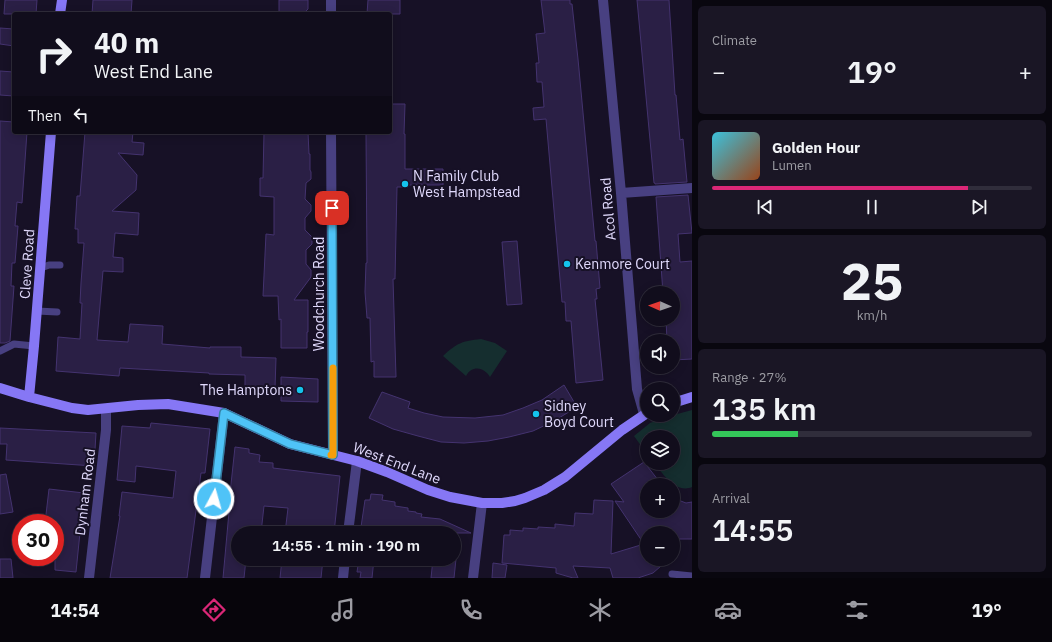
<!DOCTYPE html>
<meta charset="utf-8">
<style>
body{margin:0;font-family:"IBM Plex Sans",sans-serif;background:#1a1625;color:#f1f3f6;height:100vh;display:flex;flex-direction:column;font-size:15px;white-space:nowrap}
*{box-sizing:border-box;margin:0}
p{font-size:13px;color:#9c9ca3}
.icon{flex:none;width:22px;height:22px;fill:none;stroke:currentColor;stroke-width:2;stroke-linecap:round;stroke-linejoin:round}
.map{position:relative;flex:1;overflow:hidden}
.drawer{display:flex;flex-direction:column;gap:6px;padding:6px;background:#09070f;width:360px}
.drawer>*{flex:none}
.guide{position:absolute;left:12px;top:12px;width:380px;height:122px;border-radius:4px;box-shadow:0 2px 10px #0003,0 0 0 1px #302d3b;background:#110d1c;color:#f1f3f6;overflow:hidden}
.needle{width:26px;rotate:272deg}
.tools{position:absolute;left:640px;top:286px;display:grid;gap:8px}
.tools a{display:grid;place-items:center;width:40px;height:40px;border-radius:50%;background:#110d1c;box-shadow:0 2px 10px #0003,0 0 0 1px #302d3b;font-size:20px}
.speed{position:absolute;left:12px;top:514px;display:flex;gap:8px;font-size:20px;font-weight:700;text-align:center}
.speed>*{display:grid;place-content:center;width:52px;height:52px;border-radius:50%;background:#110d1c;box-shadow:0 2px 10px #0003,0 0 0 1px #302d3b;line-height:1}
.speed .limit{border:6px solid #d22;background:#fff;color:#111}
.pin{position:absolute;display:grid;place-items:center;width:34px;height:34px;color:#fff;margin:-17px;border-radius:8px;box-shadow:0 2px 6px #0006}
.me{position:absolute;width:44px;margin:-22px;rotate:6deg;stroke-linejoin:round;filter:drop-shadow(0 0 3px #0008)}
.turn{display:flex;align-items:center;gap:14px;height:84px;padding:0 16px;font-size:18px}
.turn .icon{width:52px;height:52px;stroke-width:2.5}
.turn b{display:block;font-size:28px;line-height:34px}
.then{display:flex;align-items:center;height:38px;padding:0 16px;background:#0003;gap:8px;font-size:15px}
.big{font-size:30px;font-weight:600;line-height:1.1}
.drawer .widget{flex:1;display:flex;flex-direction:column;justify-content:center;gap:6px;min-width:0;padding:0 14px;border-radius:6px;background:#1a1625}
.drawer .dial{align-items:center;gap:0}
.dial b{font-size:52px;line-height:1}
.song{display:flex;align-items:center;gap:12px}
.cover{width:48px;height:48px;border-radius:6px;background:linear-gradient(135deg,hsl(190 70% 55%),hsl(20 70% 35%))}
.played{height:4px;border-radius:2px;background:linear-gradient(90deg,#db2777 80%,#302d3b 80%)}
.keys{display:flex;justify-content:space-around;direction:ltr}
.heat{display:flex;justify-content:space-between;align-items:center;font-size:22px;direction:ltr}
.charge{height:6px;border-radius:3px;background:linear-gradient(90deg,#34c759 27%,#302d3b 0)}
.trip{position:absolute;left:231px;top:526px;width:230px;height:40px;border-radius:20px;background:#110d1c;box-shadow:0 2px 10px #0003,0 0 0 1px #302d3b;font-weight:600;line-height:40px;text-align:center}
.tabs{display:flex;height:64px;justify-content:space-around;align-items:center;background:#07050b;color:#9c9ca3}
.tabs .icon{width:28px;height:28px}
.tabs .current{color:#db2777}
.tabs b{font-size:18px;color:#f1f3f6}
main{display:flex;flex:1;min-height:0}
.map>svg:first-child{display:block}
.green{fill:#152e2f}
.building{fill:#2a1f45;stroke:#44336f}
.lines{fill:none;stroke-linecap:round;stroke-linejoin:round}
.lane{stroke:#484081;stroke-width:7}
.street{stroke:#484081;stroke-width:10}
.secondary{stroke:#8677f5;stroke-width:10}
.route-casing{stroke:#337fa1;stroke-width:10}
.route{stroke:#4fc3f7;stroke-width:7}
.slow{stroke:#f59e0b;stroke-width:7}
.poi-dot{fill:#14c4ed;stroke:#171126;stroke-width:1.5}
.labels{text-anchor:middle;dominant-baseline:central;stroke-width:4;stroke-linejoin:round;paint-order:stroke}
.poi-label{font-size:14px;fill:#e0d9fc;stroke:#171126;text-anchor:start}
.street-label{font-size:14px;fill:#e0d9fc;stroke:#171126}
</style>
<main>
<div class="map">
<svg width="692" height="578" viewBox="0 0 692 578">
<rect width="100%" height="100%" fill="#171126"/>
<path class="green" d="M481 339 495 343 507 351 490 377C484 367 472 365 466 376L443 356C457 343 462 341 481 339Z
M692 410V487C676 494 663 474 654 463H673V437H647V454L634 436 650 423 670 416Z"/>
<path class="building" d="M5 0H37L36 14H4Z
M93 0H132L131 14H92Z
M279 0H308V9L304 13H279Z
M368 0H400V14H367Z
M541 0H570V4H572L578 59 595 241H596L600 288 596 289 597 299H595L603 380 576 383 571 321H566L565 302H562L546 119 534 120 533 108 544 107 542 82H537L536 63H539L536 34 545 33Z
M637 0H669L675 95H676L680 140 683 139 687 182 655 184V183H654Z
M0 28 14 29V46L0 44Z
M0 71 14 72V96L0 95Z
M390 104H405L404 134H405V169H443V185H403V187H397L395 279H393L396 377H374V361L371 362 370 318H367L365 292 366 263H367L366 134H390Z
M0 121 14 122V132H27L22 203 17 202 15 226H18L15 263H12L11 286H14L10 341 5 343H0Z
M85 132H133L132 142 144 143 143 155 118 153 137 175 136 190 112 211 139 213 138 235 115 233 113 257 123 258V272L103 271 97 340 128 342 130 324 163 326 162 344 210 348V347H241V357L276 358 275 388 245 387V375L209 374V373L120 368 119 376 56 371 58 337 80 339 82 303H80L81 283 84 243H78V229H75L77 196H80Z
M264 132H308L309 154H310V170L311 172V179L306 183 305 199 311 205V211L305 218V230L312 237V244L306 250V264L311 270V277L294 300H308V332H307V348H281V319L279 320 278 296H263L266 234 274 235V197L260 196V178H263Z
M688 195 692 233 678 234 680 262 692 261V359L673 360V341H667L666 319H673V293H663L656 197Z
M517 241 522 304 507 305 502 242Z
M281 377 318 379V402L281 401Z
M564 385 577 407 554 421 533 431 509 437 488 441 464 443 441 442 418 436 393 429 369 418 382 392 410 402 408 408 424 413 443 417 475 418 503 415 523 408 542 400Z
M151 423 210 429 205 473H201L187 578H110L120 516H119L122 492 173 498 176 471 136 466 135 482 117 480 122 426 150 428Z
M0 428 96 433 94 466 6 460 7 444H0Z
M235 447 249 449V453L260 455 259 462 273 463V468L340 476 334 533H285L288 508 264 506 261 533H238V559H246L244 578H223L229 512H228Z
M644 462 662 485H647V511H673V498L686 503 692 502V539H673V533H647V559H669L653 573 638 578H613L610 568 573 566 578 578H573L556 573V568L502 563 504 535H510V530L523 531V528L538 529V527L555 528V524L574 526 575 513 593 514 594 500 613 501 611 554 644 544 615 501 624 502 611 484Z
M6 474 13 512 0 514V475Z
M49 489 84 493 76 572 55 570V523H45Z
M371 494 383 495 382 500 395 502V506L408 508V511L416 512V513L422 514 421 517 440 519 471 533H406V532L361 527 365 500H370Z
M0 559H11L13 578H0Z
M282 559H323L321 578H280Z
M359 559H374L372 578H360L361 572H357Z
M433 559H456L454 578H431Z
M493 563 507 565 505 578H492Z"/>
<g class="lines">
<path class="lane" d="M41 268 49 265H60
M37 311 57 312
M0 351 14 344 34 346
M672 574 692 576"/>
<path class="street" d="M603 0 621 193 637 389 644 414
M331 14V0
M331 132 333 455
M621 193 692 188
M348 533 357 461
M89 578 106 430V409
M205 578 224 413
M343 578 345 559
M473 578 482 503"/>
<path class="secondary" d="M60 14 62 0
M0 388 29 397 72 408 88 410 138 405 168 404 224 413 290 444 357 461 387 472 428 490 450 497 482 503H502L515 501 525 498 544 490 565 477 622 430 647 413
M29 397 34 346 51 132
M673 403 692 397"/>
</g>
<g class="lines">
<defs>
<path id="route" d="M214 499 224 413 290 444 333 455 332 208"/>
</defs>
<use href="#route" class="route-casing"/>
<use href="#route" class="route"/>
<path class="slow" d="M331 455H333V368"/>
</g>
<g class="poi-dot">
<circle cx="405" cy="184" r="4"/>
<circle cx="567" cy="264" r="4"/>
<circle cx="300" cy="390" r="4"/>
<circle cx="536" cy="414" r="4"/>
</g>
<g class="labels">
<g class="poi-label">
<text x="413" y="176">N Family Club<tspan x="413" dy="16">West Hampstead</tspan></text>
<text x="575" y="264">Kenmore Court</text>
<text x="292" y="390" text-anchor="end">The Hamptons</text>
<text x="544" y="406">Sidney<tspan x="544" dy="16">Boyd Court</tspan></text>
</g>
<g class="street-label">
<text transform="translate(608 209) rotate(-95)">Acol Road</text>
<text transform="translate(27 264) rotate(-86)">Cleve Road</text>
<text transform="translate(319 294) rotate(-90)">Woodchurch Road</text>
<text transform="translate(397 463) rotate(21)">West End Lane</text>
<text transform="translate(85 492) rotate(-83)">Dynham Road</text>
</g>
</g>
</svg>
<div class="tools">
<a><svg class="needle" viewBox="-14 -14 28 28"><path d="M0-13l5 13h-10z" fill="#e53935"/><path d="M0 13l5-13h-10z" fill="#9c9ca3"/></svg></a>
<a><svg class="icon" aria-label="sound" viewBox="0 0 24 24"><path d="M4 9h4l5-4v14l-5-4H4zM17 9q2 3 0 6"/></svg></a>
<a><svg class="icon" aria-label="search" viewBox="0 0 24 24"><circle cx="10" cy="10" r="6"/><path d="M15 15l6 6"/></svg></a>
<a><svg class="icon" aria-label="layers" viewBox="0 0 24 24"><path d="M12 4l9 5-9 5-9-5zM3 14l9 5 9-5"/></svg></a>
<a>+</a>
<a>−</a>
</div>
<div class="speed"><div class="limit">30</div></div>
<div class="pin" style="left:332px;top:208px;background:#d93025"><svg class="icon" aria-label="arrive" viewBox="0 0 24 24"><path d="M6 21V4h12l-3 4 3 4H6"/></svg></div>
<svg class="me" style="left:214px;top:499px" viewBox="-20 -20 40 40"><circle r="17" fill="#4fc3f7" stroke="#fff" stroke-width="3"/><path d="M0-11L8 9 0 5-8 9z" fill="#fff"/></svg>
<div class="trip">14:55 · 1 min · 190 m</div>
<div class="guide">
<div class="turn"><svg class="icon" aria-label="right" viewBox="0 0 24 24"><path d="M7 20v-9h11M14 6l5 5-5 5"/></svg><div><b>40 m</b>West End Lane</div></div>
<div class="then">Then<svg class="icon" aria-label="left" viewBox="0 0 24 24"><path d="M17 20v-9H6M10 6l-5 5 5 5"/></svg></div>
</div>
</div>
<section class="drawer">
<div class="widget"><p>Climate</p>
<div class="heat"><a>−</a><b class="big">19°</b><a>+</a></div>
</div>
<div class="widget">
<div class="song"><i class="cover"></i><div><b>Golden Hour</b><p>Lumen</p></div></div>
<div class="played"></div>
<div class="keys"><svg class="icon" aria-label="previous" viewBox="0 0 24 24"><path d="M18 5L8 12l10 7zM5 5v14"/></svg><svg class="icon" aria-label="pause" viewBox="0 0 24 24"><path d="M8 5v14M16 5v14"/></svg><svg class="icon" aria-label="next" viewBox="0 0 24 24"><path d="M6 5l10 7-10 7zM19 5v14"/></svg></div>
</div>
<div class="widget dial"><b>25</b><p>km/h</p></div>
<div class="widget"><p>Range · 27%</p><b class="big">135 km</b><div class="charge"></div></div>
<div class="widget"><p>Arrival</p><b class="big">14:55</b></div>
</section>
</main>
<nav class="tabs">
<b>14:54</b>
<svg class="icon current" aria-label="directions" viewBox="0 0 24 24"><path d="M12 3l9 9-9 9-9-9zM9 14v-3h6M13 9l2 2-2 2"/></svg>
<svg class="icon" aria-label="music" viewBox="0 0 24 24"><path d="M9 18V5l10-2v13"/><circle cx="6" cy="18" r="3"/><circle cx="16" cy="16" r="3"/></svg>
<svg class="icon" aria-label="phone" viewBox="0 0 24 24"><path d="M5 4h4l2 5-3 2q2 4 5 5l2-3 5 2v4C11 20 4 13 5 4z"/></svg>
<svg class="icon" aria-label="climate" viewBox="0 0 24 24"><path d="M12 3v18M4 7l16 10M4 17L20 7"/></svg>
<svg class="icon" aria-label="car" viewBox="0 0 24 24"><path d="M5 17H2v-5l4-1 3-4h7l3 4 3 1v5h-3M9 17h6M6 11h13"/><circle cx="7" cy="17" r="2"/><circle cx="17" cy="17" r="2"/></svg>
<svg class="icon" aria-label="filters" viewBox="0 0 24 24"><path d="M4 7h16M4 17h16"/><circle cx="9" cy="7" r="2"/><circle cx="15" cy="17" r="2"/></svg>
<b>19°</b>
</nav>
